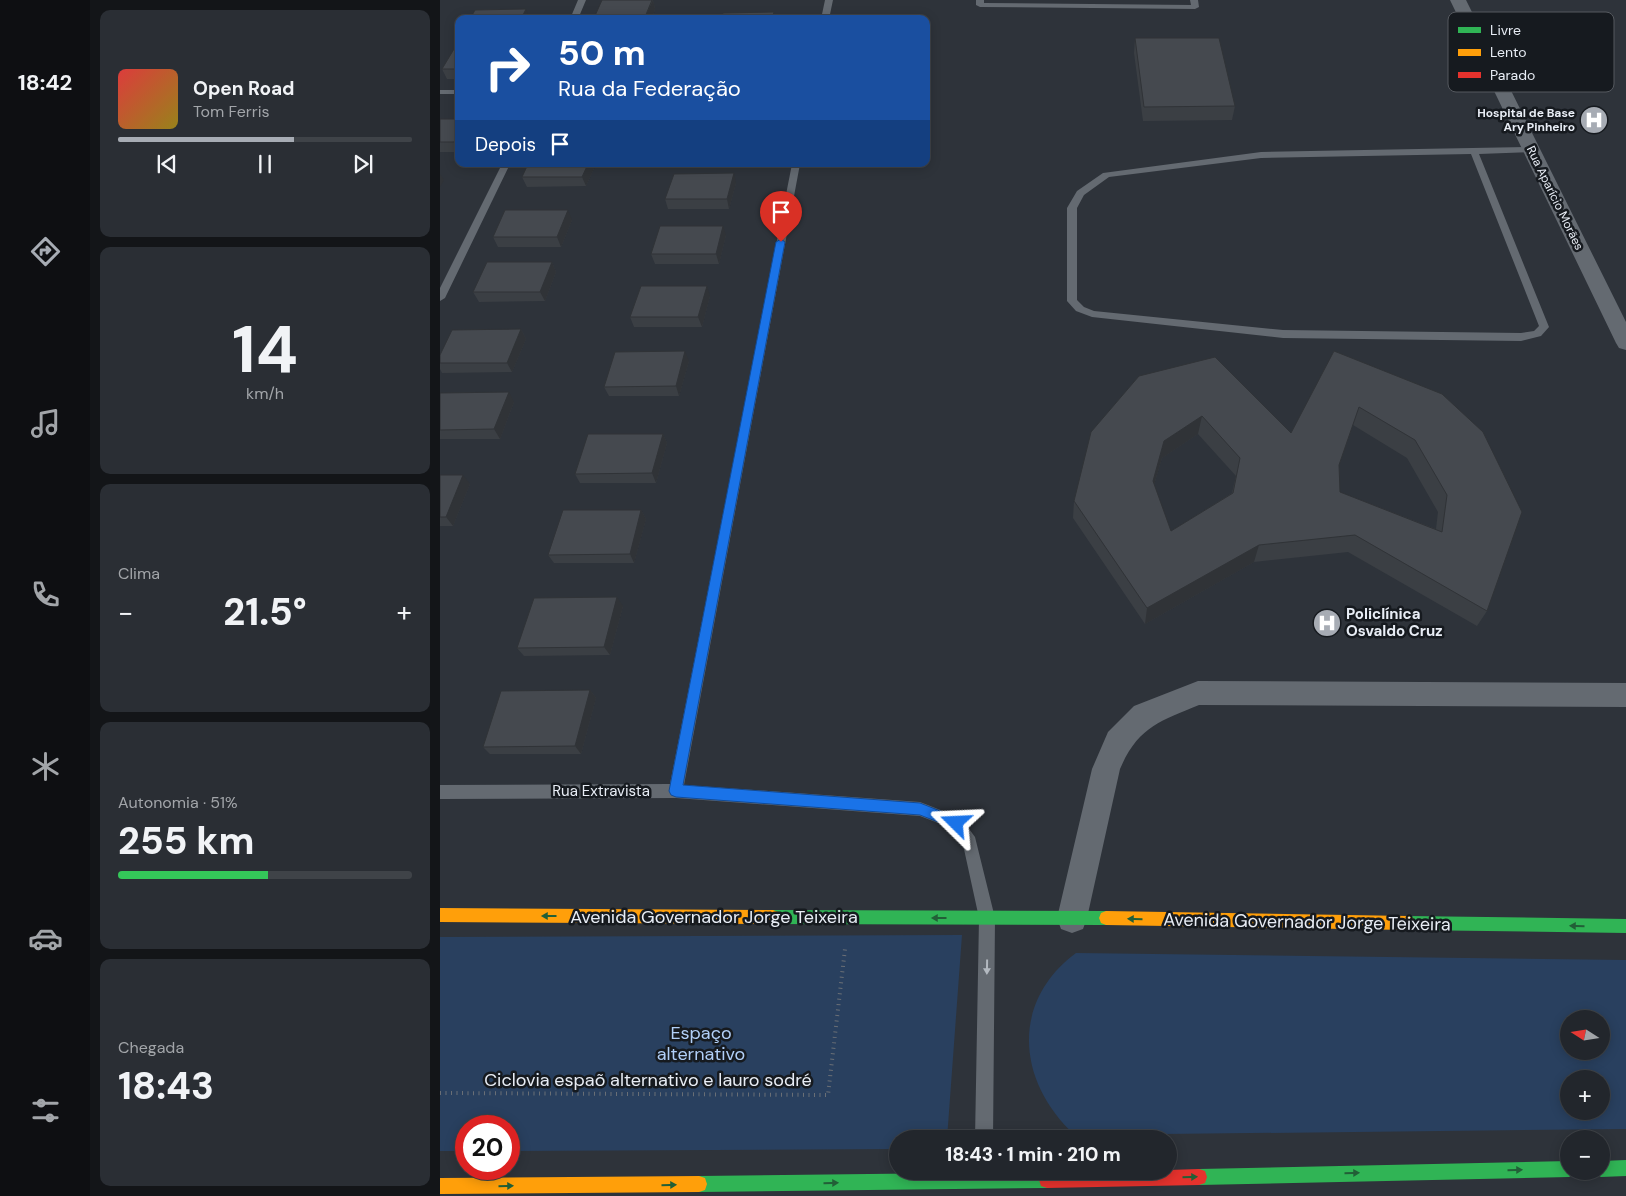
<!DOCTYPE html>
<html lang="pt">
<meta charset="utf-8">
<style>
body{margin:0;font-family:"DM Sans",sans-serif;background:#2a2e34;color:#f1f3f6;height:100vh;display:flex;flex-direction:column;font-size:19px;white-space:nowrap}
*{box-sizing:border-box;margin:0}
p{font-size:16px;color:#a2a5a9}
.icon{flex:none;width:28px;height:28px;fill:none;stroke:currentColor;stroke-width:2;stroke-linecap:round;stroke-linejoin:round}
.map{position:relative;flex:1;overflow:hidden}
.sheet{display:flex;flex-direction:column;gap:10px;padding:10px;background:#131518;width:350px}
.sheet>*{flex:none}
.banner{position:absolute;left:15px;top:15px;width:475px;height:152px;border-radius:10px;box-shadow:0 2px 12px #0003,0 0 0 1px #3f4348;background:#1a4fa0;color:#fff;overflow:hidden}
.needle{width:32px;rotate:282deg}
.tools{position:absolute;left:1120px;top:1010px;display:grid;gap:10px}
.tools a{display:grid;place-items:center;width:50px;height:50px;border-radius:50%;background:#22262c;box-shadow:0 2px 12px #0003,0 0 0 1px #3f4348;font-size:25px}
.speed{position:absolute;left:15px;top:1115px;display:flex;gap:10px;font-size:25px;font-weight:700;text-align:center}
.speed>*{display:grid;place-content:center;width:65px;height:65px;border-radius:50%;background:#22262c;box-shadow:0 2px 12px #0003,0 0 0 1px #3f4348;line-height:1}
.speed .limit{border:8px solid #d22;background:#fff;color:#111}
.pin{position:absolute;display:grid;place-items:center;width:42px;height:42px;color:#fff;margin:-51px -21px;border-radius:50% 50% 50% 0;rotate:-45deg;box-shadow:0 0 5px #0007}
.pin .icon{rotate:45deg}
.me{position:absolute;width:55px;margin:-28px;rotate:291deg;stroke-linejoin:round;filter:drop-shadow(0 0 4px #0008)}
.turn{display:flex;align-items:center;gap:18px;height:105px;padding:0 20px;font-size:22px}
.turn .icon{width:65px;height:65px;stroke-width:2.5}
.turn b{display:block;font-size:35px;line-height:42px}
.then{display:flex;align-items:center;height:48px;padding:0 20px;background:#0003;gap:10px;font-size:19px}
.big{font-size:38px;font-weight:800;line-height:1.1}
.sheet .widget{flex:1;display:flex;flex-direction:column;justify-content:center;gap:8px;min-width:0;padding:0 18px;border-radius:10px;background:#2a2e34}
.sheet .dial{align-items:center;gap:0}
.dial b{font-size:65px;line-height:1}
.song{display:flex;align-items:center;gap:15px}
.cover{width:60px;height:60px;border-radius:8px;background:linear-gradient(135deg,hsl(0 70% 55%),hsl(50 70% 35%))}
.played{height:5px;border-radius:2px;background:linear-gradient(90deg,#a7acb4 60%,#3f4348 60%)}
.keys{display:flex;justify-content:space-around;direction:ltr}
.heat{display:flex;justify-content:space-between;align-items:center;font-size:28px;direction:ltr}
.charge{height:8px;border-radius:4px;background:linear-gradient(90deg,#34c759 51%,#3f4348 0)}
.trip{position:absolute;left:449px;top:1130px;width:288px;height:50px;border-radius:25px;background:#22262c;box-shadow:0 2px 12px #0003,0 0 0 1px #3f4348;font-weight:800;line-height:50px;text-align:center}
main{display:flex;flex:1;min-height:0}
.tabs{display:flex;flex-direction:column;width:90px;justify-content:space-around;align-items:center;background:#0e0f12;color:#a2a5a9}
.tabs .icon{width:35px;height:35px}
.tabs .active{color:#a7acb4}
.tabs b{font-size:22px;color:#f1f3f6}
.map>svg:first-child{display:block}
.green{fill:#29405f;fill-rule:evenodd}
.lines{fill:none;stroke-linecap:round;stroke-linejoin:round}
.path{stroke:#6a6f76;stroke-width:4;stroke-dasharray:1 4.5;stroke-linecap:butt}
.lane{fill:#646a71;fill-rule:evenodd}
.street{fill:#646a71;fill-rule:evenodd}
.fast{fill:#30b455;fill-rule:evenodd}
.slow{fill:#ff9f0a;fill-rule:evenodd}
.jam{fill:#e5322d;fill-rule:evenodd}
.wall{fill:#3b3f44;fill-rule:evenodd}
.shaded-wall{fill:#303337}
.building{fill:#45494f;stroke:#303337;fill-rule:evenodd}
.oneway{fill:#225f37}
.oneway2{fill:#b3b9c0}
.route{fill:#1a73e8;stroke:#114b97}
.labels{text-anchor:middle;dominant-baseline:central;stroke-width:5;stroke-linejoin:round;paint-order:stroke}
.far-poi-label{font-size:12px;font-weight:bold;fill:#e8edf5;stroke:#161a1f;text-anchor:end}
.far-street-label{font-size:12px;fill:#e8edf5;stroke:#161a1f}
.poi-label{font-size:15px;font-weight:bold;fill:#e8edf5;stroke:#161a1f;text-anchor:start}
.street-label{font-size:15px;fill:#e8edf5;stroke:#161a1f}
.near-street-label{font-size:18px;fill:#e8edf5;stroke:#161a1f}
.near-park-label{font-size:18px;fill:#b1cff7;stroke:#161a1f}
.key{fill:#161a1f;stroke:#55595f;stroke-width:1}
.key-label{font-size:14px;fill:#e8edf5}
</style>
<main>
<nav class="tabs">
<b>18:42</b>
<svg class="icon active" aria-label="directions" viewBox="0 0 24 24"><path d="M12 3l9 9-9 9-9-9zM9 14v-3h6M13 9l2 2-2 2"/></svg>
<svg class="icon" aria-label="music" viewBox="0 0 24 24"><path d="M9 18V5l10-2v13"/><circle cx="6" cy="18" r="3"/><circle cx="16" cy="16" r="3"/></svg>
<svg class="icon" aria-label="phone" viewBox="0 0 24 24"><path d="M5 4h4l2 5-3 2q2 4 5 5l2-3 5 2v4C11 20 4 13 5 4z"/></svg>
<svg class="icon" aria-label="climate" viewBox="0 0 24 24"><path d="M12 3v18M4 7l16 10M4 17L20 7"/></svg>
<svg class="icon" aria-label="car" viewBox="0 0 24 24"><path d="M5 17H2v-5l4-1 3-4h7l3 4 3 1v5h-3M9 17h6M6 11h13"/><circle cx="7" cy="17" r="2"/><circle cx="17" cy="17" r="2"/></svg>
<svg class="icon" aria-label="filters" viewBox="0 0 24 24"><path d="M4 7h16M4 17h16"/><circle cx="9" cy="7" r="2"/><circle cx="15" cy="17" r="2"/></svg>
</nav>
<section class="sheet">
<div class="widget">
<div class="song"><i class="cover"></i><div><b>Open Road</b><p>Tom Ferris</p></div></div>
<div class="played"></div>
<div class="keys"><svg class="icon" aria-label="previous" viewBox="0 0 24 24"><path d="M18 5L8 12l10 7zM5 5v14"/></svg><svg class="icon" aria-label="pause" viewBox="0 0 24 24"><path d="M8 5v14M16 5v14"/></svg><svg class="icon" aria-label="next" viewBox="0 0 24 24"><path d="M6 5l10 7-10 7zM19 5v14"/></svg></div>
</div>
<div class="widget dial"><b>14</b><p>km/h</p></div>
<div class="widget"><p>Clima</p>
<div class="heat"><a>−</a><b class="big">21.5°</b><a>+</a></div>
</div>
<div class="widget"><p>Autonomia · 51%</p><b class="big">255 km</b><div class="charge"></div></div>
<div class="widget"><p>Chegada</p><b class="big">18:43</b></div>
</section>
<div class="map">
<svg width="1186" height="1196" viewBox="0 0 1186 1196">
<rect width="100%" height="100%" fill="#2e333a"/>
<path class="green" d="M522 935 507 1139H458L457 1149 69 1151V1126H26V1151H0V937Z
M636 953 1186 960V1129L635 1135C577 1082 570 1002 636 953ZM1129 1019H1161V1051H1129ZM1129 1079H1161V1111H1129Z"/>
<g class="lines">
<path class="path" d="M0 1093 388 1095 405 949"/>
<path class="lane" d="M138 0H146L138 19H130Z
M385 0H393L389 19H381Z
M536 0H544V3L751 5 750 0H758L759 7 755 9 540 7 536 5Z
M0 90H19V94H0Z
M1091 147 1095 150 1094 152 1039 154 1109 327 1101 336 1081 341 843 338 652 317 636 311 627 301V208L637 191 663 173 821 152ZM1031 154 1099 326 1094 331 1081 333 843 330 654 311 644 307 637 300V208L644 195 669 177 821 158Z
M62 164H70L5 298 0 301V288Z
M352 164H360L244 785 480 802 521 818 535 837 555 918 553 1139H535L539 918 522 840 511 828 480 816 236 798 0 799V785L230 784Z"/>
<path class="street" d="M1010 0H1026L1186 322V350L1179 348 1176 343Z
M758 681 1186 683V707L759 705C720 721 698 727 680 769L647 918 643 929 632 933 621 929 617 918 652 769 668 732 694 706Z"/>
<path class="fast" d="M333 910 666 911 671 913 673 918 671 923 666 925 333 924 328 922 326 917 328 912Z
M968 916 1186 919V933L968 930 963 928 961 923 963 918Z
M1186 1160V1176L1161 1177 1156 1174 1154 1171H1161V1161Z
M1129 1161V1171H1136L1134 1174 1129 1177 759 1185 753 1183 751 1177 753 1171 759 1169Z
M607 1172 613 1174 615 1180 613 1186 607 1188 259 1192 253 1190 251 1184 253 1178 259 1176Z"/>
<path class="slow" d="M0 908 333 910 338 912 340 917 338 922 333 924 0 922Z
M666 911 968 916 973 918 975 923 973 928 968 930 666 925 661 923 659 918 661 913Z
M259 1176 265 1178 267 1184 265 1190 259 1192 0 1194V1178Z"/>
<path class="jam" d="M759 1169 765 1171 767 1177 765 1183 759 1185 607 1188 601 1186 599 1180 601 1174 607 1172 728 1171V1170Z"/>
</g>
<path class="wall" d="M213 0 215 9 212 19H155L154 18Z
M695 38 795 106 792 120 703 121 694 53Z
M19 49V79H7L2 69Z
M0 119H19V152H0Z
M156 164 146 186 87 187 82 177Z
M296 183 289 209H228L225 199Z
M132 220 121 247H58L53 237Z
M286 235 279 264H215L211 254Z
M112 262 116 272 105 301 39 302 33 292Z
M270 296 262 327H194L190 317Z
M81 329 86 339 72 372 2 373 0 369V355Z
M894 351 1002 394 1047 611 1037 626 908 552 814 562 705 624 633 518 634 501 699 376 851 433ZM913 425 967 458 998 512 996 529 900 492 899 465ZM758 434 796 476 792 493 731 531 714 485 722 458Z
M249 361 239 396H169L164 387Z
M0 393 74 402 60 439H0Z
M223 434 227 443 216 483H140L135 474Z
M0 475 30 484 13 526H0Z
M201 510 206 519 194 563H114L108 555Z
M183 606 170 655 84 656 77 648Z
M150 690 156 698 141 754H50L43 747Z"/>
<path class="shaded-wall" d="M213 0 215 9 212 19H206L205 17Z
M86 9 90 19H81Z
M19 133V152L14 142Z
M148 164H156L146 186 142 177Z
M294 173 296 183 289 209 287 199Z
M0 174 4 180 0 187Z
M128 210 132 220 121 247 117 237Z
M283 226 286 235 279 264 276 254Z
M112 262 116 272 105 301 100 292Z
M267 286 270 296 262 327 258 317Z
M81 329 86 339 72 372 67 363Z
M245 351 249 361 239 396 236 386Z
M69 392 74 402 60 439 54 429Z
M762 416 758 434 722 458 710 498 713 481 724 441Z
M223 434 227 443 216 483 212 473Z
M23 475 30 484 13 526 6 517Z
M201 510 206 519 194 563 190 554Z
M819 545 814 562 705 624 707 608Z
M177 597 183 606 170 655 164 647Z
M150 690 156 698 141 754 135 746Z"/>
<path class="building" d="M162 0H212L205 17 154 18Z
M86 9 81 19H30L35 10Z
M334 12 332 19H281L283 13Z
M695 38H779L795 106 704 107Z
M14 49H19V69H2Z
M0 119H19V133L14 142H0Z
M88 164H148L142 177H82Z
M294 173 287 199H225L234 174Z
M65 210H128L117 237H53Z
M220 226H283L276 254H211Z
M47 262H112L100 292H33Z
M201 286H267L258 317H190Z
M81 329 67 363H0V355L12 330Z
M245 351 236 386 164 387 175 352Z
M894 351 1002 394 1043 432 1082 512 1047 611 915 535 819 545 707 608 634 501 651 432 699 376 775 357 851 433ZM919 407 975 440 1007 495 1002 532 900 492 899 465ZM762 416 800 458 793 493 731 531 713 481 724 441Z
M69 392 54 429 0 430V393Z
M148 434H223L212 473 135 474Z
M0 475H23L6 517H0Z
M123 510H201L190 554 108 555Z
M177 597 164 647 77 648 94 598Z
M150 690 135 746 43 747 61 691Z"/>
<defs><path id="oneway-solid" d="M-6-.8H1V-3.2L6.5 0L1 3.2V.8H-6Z" transform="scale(1.25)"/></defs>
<g class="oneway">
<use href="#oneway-solid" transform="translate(109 916) rotate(-180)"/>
<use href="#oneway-solid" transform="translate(499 918) rotate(-180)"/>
<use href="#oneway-solid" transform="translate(695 919) rotate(-179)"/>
<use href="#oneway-solid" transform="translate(1137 926) rotate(-179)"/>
<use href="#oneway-solid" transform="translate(1075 1170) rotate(-1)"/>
<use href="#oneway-solid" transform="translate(912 1173) rotate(-1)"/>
<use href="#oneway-solid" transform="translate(750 1177) rotate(-1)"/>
<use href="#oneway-solid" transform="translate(391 1183) rotate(-1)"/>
<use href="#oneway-solid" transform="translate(229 1185) rotate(-1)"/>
<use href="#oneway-solid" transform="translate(66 1186) rotate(-1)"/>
</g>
<use class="oneway2" href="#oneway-solid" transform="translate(547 967) rotate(91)"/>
<path class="route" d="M341 239 345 242 243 785 480 803 521 819 523 823 521 828 516 829 480 815 236 797 231 795 229 791 336 242Z"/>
<defs>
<symbol id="hospital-disc" viewBox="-11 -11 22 22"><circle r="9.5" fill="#a7acb4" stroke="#161a1f"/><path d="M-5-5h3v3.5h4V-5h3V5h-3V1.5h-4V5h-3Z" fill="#fff"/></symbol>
</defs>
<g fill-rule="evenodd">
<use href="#hospital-disc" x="1138" y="104" width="32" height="32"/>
<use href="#hospital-disc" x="871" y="607" width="32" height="32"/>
</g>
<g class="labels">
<g class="far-poi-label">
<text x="1135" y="113">Hospital de Base<tspan x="1135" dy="14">Ary Pinheiro</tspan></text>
</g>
<g class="far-street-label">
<text transform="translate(1115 198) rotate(64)">Rua Aparício Morães</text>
</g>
<g class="poi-label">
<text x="906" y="614">Policlínica<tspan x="906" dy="17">Osvaldo Cruz</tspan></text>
</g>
<g class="street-label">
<text x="161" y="791">Rua Extravista</text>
</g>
<g class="near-street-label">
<text x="274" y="917">Avenida Governador Jorge Teixeira</text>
<text transform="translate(867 922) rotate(1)">Avenida Governador Jorge Teixeira</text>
<text x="208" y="1080">Ciclovia espaõ alternativo e lauro sodré</text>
</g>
<g class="near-park-label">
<text x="261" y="1033">Espaço<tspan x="261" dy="21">alternativo</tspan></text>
</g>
</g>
<rect x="1008" y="12" width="166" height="80" rx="8" class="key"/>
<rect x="1018" y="27" width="23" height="6" fill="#30b455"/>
<rect x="1018" y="49" width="23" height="7" fill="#ff9f0a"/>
<rect x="1018" y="72" width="23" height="6" fill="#e5322d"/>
<g class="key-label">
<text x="1050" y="35">Livre</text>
<text x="1050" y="57">Lento</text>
<text x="1050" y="80">Parado</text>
</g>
</svg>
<div class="tools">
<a><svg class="needle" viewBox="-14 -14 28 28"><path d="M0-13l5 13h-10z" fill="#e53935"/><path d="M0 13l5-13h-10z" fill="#a2a5a9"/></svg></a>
<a>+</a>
<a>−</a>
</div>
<div class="speed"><div class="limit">20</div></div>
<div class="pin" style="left:341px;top:242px;background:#d93025"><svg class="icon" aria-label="arrive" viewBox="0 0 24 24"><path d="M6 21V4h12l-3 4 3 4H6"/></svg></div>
<svg class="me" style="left:516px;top:823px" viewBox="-20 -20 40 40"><path d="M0-17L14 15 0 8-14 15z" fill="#1a73e8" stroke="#fff" stroke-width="4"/></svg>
<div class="trip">18:43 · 1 min · 210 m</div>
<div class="banner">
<div class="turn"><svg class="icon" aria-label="right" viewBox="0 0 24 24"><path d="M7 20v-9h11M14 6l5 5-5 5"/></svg><div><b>50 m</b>Rua da Federação</div></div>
<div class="then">Depois<svg class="icon" aria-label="arrive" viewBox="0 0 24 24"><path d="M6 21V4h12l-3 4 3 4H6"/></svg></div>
</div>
</div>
</main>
